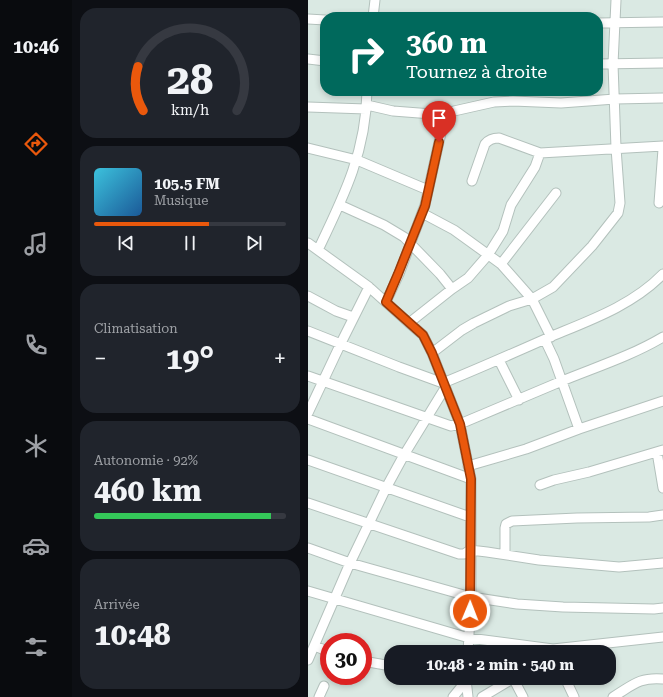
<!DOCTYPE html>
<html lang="fr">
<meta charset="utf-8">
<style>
body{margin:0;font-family:"Roboto Serif",serif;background:#20242c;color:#f1f3f6;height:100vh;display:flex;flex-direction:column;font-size:15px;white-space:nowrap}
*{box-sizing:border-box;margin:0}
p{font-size:13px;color:#9ea1a6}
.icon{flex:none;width:22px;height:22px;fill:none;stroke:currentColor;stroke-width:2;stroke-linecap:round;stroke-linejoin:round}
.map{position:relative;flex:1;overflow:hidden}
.sheet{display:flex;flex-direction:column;gap:8px;padding:8px;background:#0d0f14;width:236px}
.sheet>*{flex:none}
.banner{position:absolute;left:12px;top:12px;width:283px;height:84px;border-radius:16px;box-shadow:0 2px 6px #0003;background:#00695c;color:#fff;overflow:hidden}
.speed{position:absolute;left:12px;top:633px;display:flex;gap:8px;font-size:20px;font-weight:700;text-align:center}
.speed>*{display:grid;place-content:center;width:52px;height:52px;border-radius:50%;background:#171b24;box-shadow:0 2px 6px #0003;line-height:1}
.speed .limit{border:6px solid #d22;background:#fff;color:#111}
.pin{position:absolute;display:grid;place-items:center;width:34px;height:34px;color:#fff;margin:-41px -17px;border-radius:50% 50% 50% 0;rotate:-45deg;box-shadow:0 0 4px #0007}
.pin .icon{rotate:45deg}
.me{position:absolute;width:44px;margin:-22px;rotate:1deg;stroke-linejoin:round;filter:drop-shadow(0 0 3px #0008)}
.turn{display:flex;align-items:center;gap:14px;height:84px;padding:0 20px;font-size:18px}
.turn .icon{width:52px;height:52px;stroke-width:2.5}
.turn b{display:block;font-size:28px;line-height:34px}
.big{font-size:30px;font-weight:700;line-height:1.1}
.sheet .widget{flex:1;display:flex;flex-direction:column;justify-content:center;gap:6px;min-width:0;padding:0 14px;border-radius:16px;background:#20242c}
.sheet .dial{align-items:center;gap:0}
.dial svg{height:104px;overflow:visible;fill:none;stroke:#363941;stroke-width:7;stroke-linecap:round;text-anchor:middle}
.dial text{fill:#f1f3f6;stroke:none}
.song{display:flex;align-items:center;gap:12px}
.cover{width:48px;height:48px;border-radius:6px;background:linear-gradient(135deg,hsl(190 70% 55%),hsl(210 70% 35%))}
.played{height:4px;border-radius:2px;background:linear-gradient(90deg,#ea580c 60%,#363941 60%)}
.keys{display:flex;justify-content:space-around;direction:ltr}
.heat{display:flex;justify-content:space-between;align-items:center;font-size:22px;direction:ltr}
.charge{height:6px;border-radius:3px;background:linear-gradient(90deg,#34c759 92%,#363941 0)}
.trip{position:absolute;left:76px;top:645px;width:232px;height:40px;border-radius:16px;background:#171b24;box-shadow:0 2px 6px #0003;font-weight:700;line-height:40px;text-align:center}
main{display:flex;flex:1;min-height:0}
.menu{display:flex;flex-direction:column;width:72px;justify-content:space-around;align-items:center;background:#090b0e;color:#9ea1a6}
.menu .icon{width:28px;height:28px}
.menu .current{color:#ea580c}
.menu b{font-size:18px;color:#f1f3f6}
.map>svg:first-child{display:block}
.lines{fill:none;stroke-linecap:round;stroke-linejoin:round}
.minor-casing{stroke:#b3c1bc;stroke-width:11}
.minor{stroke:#fff;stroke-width:9}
.route-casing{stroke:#983908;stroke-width:10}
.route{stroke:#ea580c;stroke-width:7}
</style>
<main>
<nav class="menu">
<b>10:46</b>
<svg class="icon current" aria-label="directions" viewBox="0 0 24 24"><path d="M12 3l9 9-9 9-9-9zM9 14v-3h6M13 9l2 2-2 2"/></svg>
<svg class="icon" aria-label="music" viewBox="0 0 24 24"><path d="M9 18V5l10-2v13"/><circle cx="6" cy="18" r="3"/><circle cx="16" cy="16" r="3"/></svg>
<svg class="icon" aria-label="phone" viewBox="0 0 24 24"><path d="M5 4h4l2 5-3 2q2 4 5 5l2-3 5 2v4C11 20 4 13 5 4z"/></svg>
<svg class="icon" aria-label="climate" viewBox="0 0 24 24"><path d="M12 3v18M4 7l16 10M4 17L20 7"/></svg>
<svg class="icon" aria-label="car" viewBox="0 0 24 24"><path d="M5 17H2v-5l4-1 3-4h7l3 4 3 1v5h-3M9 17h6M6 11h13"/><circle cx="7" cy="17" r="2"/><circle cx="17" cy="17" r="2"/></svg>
<svg class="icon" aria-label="filters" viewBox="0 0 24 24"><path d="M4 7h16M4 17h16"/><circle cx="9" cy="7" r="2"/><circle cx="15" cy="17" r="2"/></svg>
</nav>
<section class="sheet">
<div class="widget dial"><svg viewBox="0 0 100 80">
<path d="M14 69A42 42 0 1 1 86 69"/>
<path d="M14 69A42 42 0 0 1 10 35" stroke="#ea580c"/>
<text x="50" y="56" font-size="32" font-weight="700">28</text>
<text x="50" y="72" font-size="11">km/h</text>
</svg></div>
<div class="widget">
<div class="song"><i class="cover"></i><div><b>105.5 FM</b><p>Musique</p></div></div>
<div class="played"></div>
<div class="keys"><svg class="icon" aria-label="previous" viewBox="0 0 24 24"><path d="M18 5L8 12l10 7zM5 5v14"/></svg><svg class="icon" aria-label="pause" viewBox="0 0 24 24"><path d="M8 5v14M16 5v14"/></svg><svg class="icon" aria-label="next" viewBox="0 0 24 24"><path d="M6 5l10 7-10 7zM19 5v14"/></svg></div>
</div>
<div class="widget"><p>Climatisation</p>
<div class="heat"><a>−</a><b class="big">19°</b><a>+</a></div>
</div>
<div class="widget"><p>Autonomie · 92%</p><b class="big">460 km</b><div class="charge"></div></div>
<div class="widget"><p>Arrivée</p><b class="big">10:48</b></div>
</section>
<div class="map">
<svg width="355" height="697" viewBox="0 0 355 697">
<rect width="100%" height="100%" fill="#dae9e3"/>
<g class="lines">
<defs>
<path id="minor" d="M65 17 67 0
M0 19 17 20
M290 23 355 22
M0 59 17 61
M290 64 355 63
M59 105 85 111 137 115 146 111 186 102 205 101 253 103 307 99 355 98
M0 107 58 109
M0 148 49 160 120 190
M164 181 177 144C181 139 185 138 191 138L232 153 355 146
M351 203 355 149
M32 205 76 225 96 237 132 274 144 289
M114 213 146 230 193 264 224 299 243 337
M0 243 61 287 101 323 115 335 124 353 152 424 163 479V597L160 652
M10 250C36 196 58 152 59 91
M193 264 248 193
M0 296 28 311 45 317
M78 302 91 274 117 205 137 115
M101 323 144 289 160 278 180 255 195 231 203 205 227 167 232 153
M0 331 91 367 135 383C172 368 208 352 244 336 283 320 325 305 355 274
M237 340 246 359 271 429
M124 353 154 330 166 323 201 306 224 299 245 287 284 246 310 213 312 203 308 148 305 64 308 0
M191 360 211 400
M0 376 143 426 152 424C186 410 220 395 254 381 288 367 323 356 355 337
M0 413 33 343 61 287
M0 419 163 479
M349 452 355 488
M0 460 162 517
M160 466 218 449 271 429 355 401
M232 485 246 480 281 472 355 450
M0 503 151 554H156L162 550 179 552 231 560 311 567 355 563
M0 548 42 563 163 597 209 604 255 607 346 609 355 608
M197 554V528L198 524 204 521 269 518 341 517 355 515
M0 591 161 638 245 649 355 637
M7 646 21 652
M0 660 42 563 78 488 96 455 137 388
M55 661 83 666
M205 678 215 697
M257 678 266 697
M158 679 160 697
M11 697 16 686
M145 697 158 681
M174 697 206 678
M305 697C325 685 331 677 355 679"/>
</defs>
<use href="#minor" class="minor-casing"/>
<use href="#minor" class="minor"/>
</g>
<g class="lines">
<defs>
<path id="route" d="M131 142 117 206 90 274 78 302 115 335 124 353 152 424 163 479 162 611"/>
</defs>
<use href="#route" class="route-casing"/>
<use href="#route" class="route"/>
</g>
</svg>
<div class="speed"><div class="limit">30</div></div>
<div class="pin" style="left:131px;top:142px;background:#d93025"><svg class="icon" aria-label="arrive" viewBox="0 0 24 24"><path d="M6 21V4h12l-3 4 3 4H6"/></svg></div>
<svg class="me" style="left:162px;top:611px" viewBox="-20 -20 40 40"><circle r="17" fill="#ea580c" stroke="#fff" stroke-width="3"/><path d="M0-11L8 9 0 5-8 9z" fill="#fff"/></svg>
<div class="trip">10:48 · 2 min · 540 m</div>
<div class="banner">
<div class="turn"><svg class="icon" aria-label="right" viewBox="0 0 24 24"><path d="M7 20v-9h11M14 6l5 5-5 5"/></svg><div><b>360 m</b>Tournez à droite</div></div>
</div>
</div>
</main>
